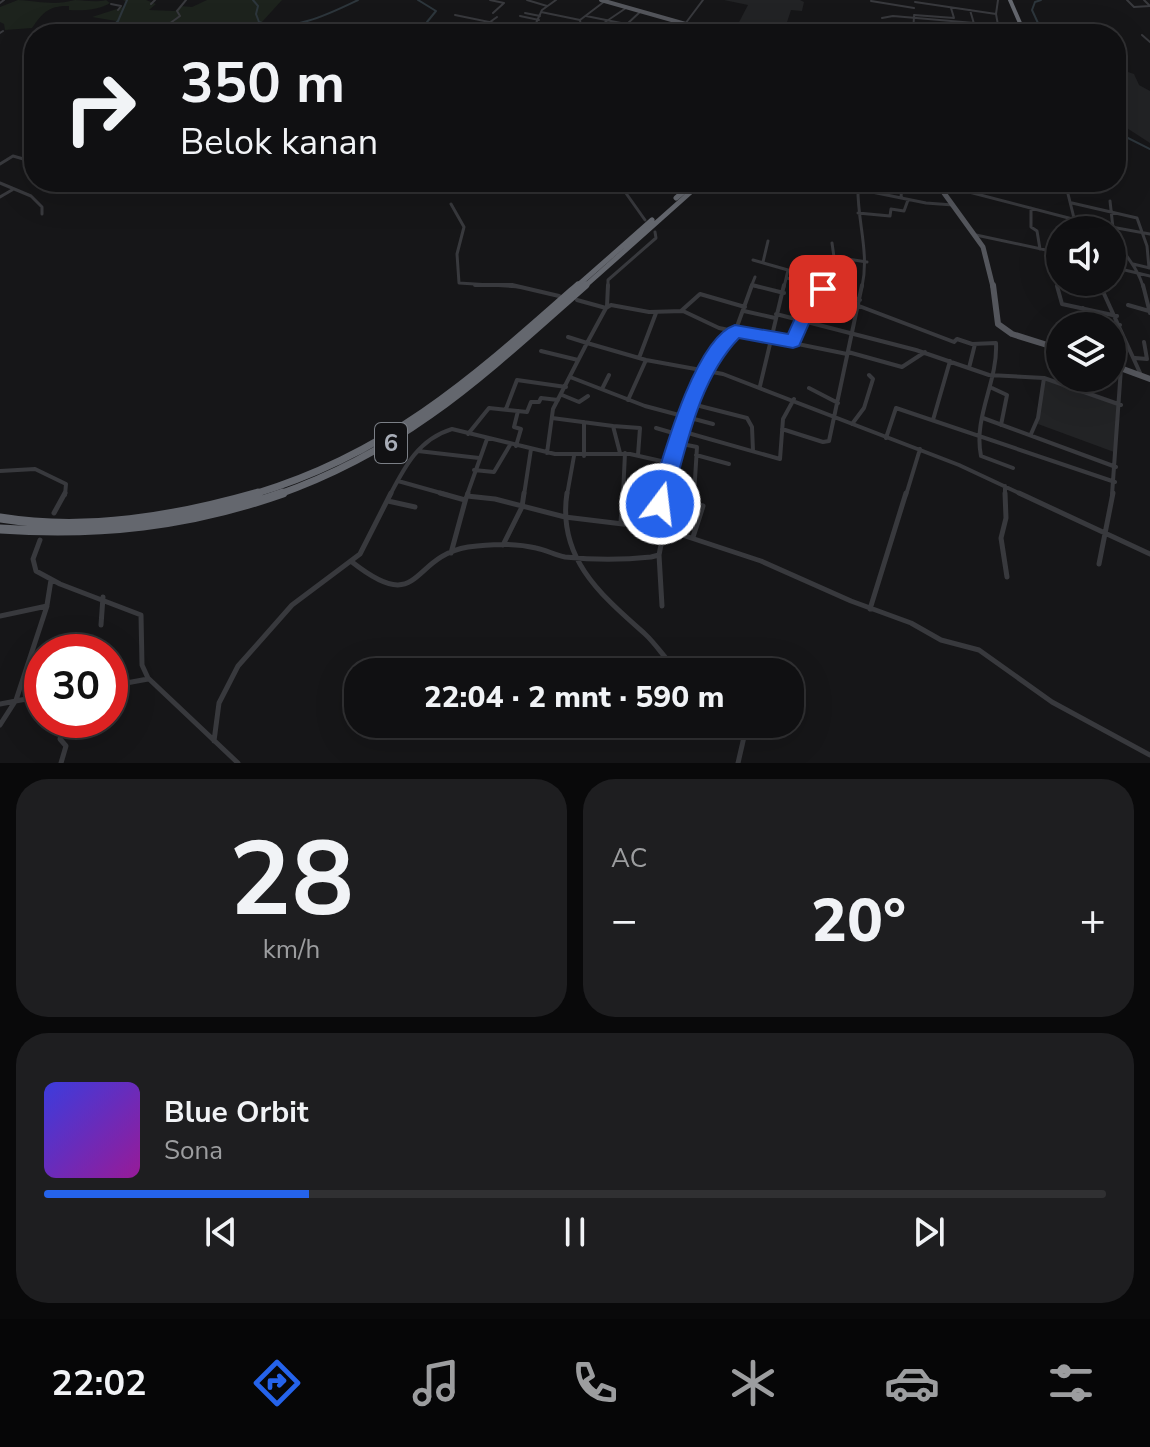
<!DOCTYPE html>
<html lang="id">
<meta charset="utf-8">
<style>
body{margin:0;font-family:"Nunito Sans",sans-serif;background:#1e1e20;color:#f1f3f6;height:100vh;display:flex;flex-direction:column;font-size:30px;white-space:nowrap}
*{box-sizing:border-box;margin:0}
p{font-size:26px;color:#9c9d9f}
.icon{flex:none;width:44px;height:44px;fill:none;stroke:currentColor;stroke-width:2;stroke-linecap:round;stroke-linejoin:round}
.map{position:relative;height:763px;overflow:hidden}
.drawer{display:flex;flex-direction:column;gap:16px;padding:16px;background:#09090a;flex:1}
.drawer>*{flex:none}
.banner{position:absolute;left:24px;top:24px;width:1102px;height:168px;border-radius:32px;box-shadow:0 8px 32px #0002,0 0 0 2px #303032;background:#101012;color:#f1f3f6;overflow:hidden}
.tools{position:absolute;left:1046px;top:216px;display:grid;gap:16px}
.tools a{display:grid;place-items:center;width:80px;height:80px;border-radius:50%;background:#101012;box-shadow:0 8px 32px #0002,0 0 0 2px #303032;font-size:40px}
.speed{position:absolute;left:24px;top:634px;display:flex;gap:16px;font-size:40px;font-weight:700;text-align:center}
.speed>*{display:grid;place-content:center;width:104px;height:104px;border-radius:50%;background:#101012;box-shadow:0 8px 32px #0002,0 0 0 2px #303032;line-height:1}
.speed .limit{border:12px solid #d22;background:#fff;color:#111}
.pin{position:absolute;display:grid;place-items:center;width:68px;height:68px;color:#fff;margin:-34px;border-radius:16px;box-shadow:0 4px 12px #0006}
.me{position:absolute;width:88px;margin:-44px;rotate:15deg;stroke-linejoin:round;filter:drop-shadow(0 0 6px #0008)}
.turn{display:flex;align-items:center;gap:28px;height:168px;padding:0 24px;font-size:36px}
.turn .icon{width:104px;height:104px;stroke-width:2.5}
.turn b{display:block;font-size:56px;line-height:68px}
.big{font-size:60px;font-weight:800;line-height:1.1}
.drawer .tile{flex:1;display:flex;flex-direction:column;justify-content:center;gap:12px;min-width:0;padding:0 28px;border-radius:32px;background:#1e1e20}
.drawer .dial{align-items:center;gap:0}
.dial b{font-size:104px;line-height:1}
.song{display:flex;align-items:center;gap:24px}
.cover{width:96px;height:96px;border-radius:12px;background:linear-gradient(135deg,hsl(240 70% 55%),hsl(300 70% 35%))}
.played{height:8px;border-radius:4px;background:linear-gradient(90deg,#2563eb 25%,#303032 25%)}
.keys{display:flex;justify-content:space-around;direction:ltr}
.heat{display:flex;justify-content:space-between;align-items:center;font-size:44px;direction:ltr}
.drawer .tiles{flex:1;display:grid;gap:16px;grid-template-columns:1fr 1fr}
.tile:last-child{grid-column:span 2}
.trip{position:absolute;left:344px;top:658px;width:460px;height:80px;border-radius:32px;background:#101012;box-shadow:0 8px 32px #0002,0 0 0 2px #303032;font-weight:800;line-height:80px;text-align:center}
.tab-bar{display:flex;height:128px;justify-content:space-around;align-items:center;background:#060607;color:#9c9d9f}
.tab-bar .icon{width:56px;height:56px}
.tab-bar .selected{color:#2563eb}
.tab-bar b{font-size:36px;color:#f1f3f6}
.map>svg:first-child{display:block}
.built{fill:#222325}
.green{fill:#1d231d}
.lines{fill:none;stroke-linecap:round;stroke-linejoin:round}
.stream{stroke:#2d363c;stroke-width:2}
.minor-far3{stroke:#38393d;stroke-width:2}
.minor-far2{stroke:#38393d;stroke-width:3}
.minor-far1{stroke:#38393d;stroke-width:4}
.minor{stroke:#38393d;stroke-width:5}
.major-far2{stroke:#54565c;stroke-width:4}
.major-far1{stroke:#54565c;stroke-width:5}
.major{stroke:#54565c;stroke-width:6}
.highway-far3{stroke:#64676e;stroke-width:4}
.highway-far2{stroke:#64676e;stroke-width:5}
.highway-far1{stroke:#64676e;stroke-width:7}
.highway{stroke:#64676e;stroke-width:9}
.route{fill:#2563eb;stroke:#184099;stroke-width:2}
.labels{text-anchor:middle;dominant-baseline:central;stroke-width:8;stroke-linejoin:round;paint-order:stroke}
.shield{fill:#111113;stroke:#7b7f86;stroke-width:2}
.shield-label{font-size:24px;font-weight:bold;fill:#a9aeb8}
</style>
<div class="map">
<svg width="1150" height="763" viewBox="0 0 1150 763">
<rect width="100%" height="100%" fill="#161618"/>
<path class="built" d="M724 0H800L804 2 802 11 791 10 783 34H759L761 31 737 26 748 5Z
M1116 68 1134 74 1139 85 1150 91V143L1116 121Z
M1045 379 1117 405 1114 452 1038 424Z"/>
<path class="green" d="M18 0C39 1 54 6 75 0 85 0 94 3 106 0L110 3C99 10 82 11 69 10V6C48 5 42 14 32 28L5 30 4 24 0 22V7Z
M123 0H146L156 4 149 10 175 11 181 6 192 7 207 0H282L262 22 251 28 253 31 237 33 228 29 231 25 215 23 211 26 213 29 190 34H135L140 27 136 26 122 34H85L113 25 116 21 92 17 123 7 127 2Z"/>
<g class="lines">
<path class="stream" d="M253 0 258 6 256 14 259 22C289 34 331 13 358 0
M418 0 436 11 427 22 424 34
M1041 0 1035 2 1032 10 1043 34
M105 34 118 21 127 0
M1116 132 1150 149"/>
<path class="minor-far3" d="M490 0 504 3 493 13
M527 0 547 6
M1127 0 1134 7 1150 6
M1144 0 1150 6
M871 1 914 8
M915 2 996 14 998 25
M0 3 4 0
M111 4 121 6 118 10
M151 4 155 0
M970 10 977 34
M541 12 580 20
M525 13 540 16
M996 14 998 0
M455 15 533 31
M914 15 954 18 951 8
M520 16 539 20
M586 16 651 29
M882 18 893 16 986 24 999 26 1006 34
M627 24 640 12
M685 24 703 0
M489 28 483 27 497 17
M535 29 555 34
M595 29 626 8
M714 32 721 24
M954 32 974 34
M0 33 3 31
M155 34 180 16 177 11 186 0
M216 34 225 30
M531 34 542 10 556 0
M556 34 566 25 581 27
M582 34 580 20 605 1
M658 34 675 22
M913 34 914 16
M1142 35 1150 42"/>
<path class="minor-far2" d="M0 164 13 156 34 162
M618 182 645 220
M858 182C856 218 870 251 862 287
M890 182 902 184
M915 182 939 186
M1065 182 1077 230
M0 183 31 196 42 207V214
M938 184 1084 222 1150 234
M857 189 926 203 953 205
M0 197 12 190
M901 198 902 182
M1110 201 1113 228
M1072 203 1137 218 1147 246 1149 268
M451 204 464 227 457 254 459 283 520 287
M1031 208V227L1037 231 1040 249
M858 213 890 216 891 209 904 211 908 200
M1112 234C1122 252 1138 267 1143 287
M976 235 1060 253
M832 243 834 257
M753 260 788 270 784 287
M763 262 768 241
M1133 264 1150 268
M1112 267 1150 276
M788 270 808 274
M787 278 816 287
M1099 282 1101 287
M752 285 759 287
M608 287V280L656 238 655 232
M751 287 755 277
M816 287 820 277 817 271 820 263 835 267 831 258 834 257 867 262"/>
<path class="minor-far1" d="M475 285H512L559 296
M752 285 784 293
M810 285 860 300
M1100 285 1141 375
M1143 285 1150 313
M1057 286 1062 304 1117 316
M577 300 606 308
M1128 305 1149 311
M607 306 608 285
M859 306 954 342 957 339 972 344 996 343C998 382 973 417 981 456L1013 468
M1083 308 1086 324
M681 311 700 294 745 307
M744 311 775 318
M776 314 916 350 989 375 1044 378 1121 405
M1097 319 1120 325
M568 337 587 343 606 308 611 305 649 312 683 311 719 328 847 354
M793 341 817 285
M541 351 578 360
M848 352 902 367 925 352
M639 358 656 313
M1135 358 1147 359 1144 342
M969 368 975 344
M570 377 645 406 713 424
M760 386 784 285
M809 388 838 403
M992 388 1007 395 1001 425
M602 389 609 375
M562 395 579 402 588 396
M628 400 646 360
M692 404 747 418 752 427 753 451
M506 409 517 380 566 387
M552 418 613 426 620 453
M983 418 1116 467
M933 420 950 361
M584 422V456
M852 424 864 408 873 379 869 375
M613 426 640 428 638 455
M656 428 680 435
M782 429 823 442 829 441 862 285
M681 431 780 459 783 419 794 399
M468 434 489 408 527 412 531 402H539L541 398 558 400
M1031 434 1038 418 1044 378
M886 438 896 408 1115 482
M677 443 697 447 694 495
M516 446 521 429 514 427 518 411
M418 451 479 458
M547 453 553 409 587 343 646 360 723 374 959 465 1023 495
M696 455 729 464
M474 470 494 472 510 445
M0 471 35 469 66 484 65 495
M398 481 448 495
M1005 486V495
M390 495C405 466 419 439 452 429L555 454H630L670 463
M467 495 487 439
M524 495 531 449
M567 495 574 456
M623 495 625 453
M660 495 708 360 735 332 752 285
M906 495 920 449
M1112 495 1121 368"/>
<path class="minor" d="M440 493 465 500
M468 493 467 496 495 499 565 517 664 529 761 561 851 601 911 623 941 640 979 650 1052 702 1150 755
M567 493C557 558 601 595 645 634 658 646 666 661 679 672
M1005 493 1006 518 1001 538 1007 577
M1019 493 1150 554
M660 495 703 506 693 537
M388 501 415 507
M693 502 694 493
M54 513 65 493
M621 523 623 493
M40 540 33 559 36 571 60 584 141 615 142 665 148 678 238 763
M503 545 522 507 524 493
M451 553 466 498
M659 555 662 606
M352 562C422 617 409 557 468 547 489 544 515 543 536 548 546 550 555 555 565 557 593 560 623 560 651 557L659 555 664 529 661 493
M1099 564 1113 493
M47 605 51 580
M870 609 906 493
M0 616 47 606 16 700 0 725
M101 625 103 597
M110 686 148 679
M0 704 42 696
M214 741 219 703 238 666 292 605 360 554 391 493
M61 763 66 746 60 739 65 720
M738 763 744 737 743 724"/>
<path class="major-far2" d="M601 0 721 34"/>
<path class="major-far1" d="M936 182 983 247 993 287"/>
<path class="major" d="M993 285 998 324 1012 334 1060 349
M1112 365 1150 379"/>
<path class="highway-far3" d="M1010 0 1020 23V34"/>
<path class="highway-far2" d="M676 198 695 182
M576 287 652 220
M584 287 702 182"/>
<path class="highway-far1" d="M251 495C388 455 474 377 578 285
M277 495C408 449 485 374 586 285"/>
<path class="highway" d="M0 518C86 532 174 517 258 493
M0 529C98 536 189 526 283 493"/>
</g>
<path class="route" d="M817 282 831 289 822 294 799 346 793 348 739 338C698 380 686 449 670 504L667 511 660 513 652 511 649 504C661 464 694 338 735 325L788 334 809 287Z"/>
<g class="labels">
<rect class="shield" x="375" y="423" width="32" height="40" rx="6"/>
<g class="shield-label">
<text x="391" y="443">6</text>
</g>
</g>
</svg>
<div class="tools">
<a><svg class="icon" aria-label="sound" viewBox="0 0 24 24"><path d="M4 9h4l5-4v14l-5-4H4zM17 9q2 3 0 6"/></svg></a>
<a><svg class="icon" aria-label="layers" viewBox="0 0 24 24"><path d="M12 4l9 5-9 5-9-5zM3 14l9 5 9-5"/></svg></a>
</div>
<div class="speed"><div class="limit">30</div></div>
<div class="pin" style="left:823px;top:289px;background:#d93025"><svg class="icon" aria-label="arrive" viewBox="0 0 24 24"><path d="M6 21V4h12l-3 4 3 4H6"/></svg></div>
<svg class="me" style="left:660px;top:504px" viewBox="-20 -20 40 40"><circle r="17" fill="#2563eb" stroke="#fff" stroke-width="3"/><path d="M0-11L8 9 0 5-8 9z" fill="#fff"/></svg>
<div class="trip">22:04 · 2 mnt · 590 m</div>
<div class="banner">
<div class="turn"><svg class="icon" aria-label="right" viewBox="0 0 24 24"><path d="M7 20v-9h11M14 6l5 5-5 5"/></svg><div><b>350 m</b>Belok kanan</div></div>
</div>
</div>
<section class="drawer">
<div class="tiles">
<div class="tile dial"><b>28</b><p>km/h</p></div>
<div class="tile"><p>AC</p>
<div class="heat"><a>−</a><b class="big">20°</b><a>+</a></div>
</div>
<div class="tile">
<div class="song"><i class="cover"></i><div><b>Blue Orbit</b><p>Sona</p></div></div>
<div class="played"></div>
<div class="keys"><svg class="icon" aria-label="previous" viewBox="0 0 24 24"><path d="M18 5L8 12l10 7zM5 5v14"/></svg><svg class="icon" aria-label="pause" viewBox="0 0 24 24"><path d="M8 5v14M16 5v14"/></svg><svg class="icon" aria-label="next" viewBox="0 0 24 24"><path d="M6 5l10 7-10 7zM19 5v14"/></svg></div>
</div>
</div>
</section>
<nav class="tab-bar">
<b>22:02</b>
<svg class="icon selected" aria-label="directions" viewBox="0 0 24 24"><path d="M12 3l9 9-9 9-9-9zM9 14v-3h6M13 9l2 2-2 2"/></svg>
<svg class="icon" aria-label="music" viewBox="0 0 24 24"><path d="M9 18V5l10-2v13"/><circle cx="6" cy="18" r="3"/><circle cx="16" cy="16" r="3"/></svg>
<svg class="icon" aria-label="phone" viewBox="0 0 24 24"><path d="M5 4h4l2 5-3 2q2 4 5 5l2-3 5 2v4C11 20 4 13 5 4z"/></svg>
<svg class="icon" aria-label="climate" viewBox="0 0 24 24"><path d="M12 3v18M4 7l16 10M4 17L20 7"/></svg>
<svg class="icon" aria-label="car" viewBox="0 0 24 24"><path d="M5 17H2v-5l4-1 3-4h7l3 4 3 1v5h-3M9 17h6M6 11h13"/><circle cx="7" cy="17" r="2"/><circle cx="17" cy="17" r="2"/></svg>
<svg class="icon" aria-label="filters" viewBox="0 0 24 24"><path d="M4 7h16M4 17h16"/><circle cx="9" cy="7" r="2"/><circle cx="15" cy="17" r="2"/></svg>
</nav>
